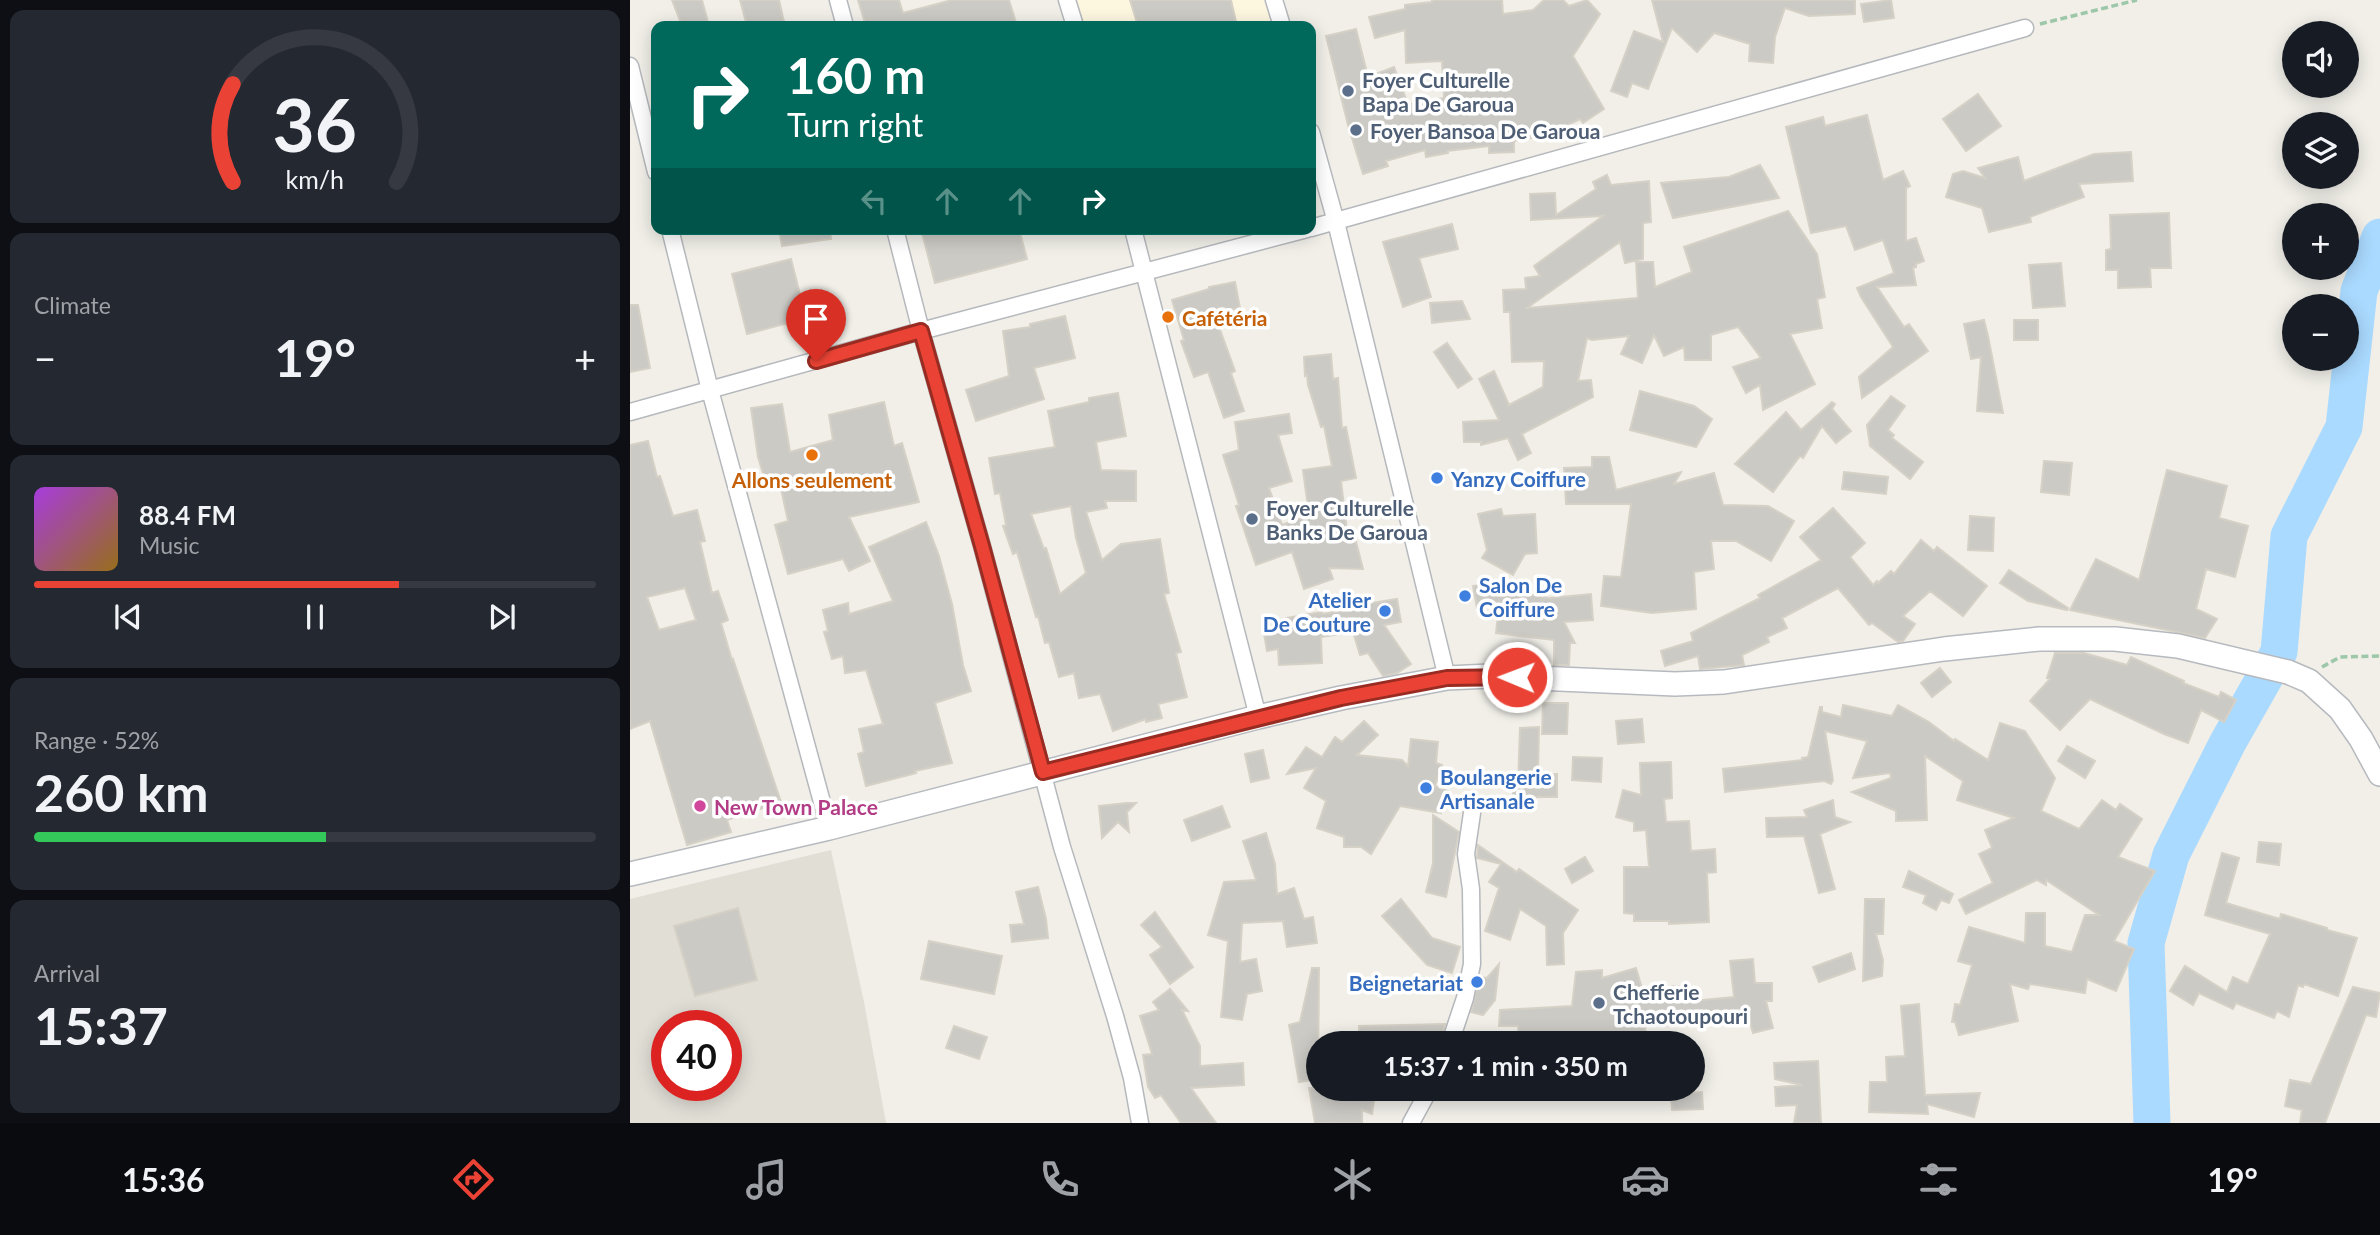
<!DOCTYPE html>
<meta charset="utf-8">
<style>
body{margin:0;font-family:Lato,sans-serif;background:#242831;color:#f1f3f6;height:100vh;display:flex;flex-direction:column;font-size:26px;white-space:nowrap}
*{box-sizing:border-box;margin:0}
p{font-size:23px;color:#9ea1a6}
.icon{flex:none;width:38px;height:38px;fill:none;stroke:currentColor;stroke-width:2;stroke-linecap:round;stroke-linejoin:round}
.map{position:relative;flex:1;overflow:hidden}
.panel{display:flex;flex-direction:column;gap:10px;padding:10px;background:#0d0f14;width:630px}
.panel>*{flex:none}
.banner{position:absolute;left:21px;top:21px;width:665px;height:214px;border-radius:14px;box-shadow:0 4px 18px #0003;background:#00695c;color:#fff;overflow:hidden}
.controls{position:absolute;left:1652px;top:21px;display:grid;gap:14px}
.controls a{display:grid;place-items:center;width:77px;height:77px;border-radius:50%;background:#171b24;box-shadow:0 4px 18px #0003;font-size:35px}
.speed{position:absolute;left:21px;top:1010px;display:flex;gap:14px;font-size:35px;font-weight:700;text-align:center}
.speed>*{display:grid;place-content:center;width:91px;height:91px;border-radius:50%;background:#171b24;box-shadow:0 4px 18px #0003;line-height:1}
.speed .limit{border:10px solid #d22;background:#fff;color:#111}
.pin{position:absolute;display:grid;place-items:center;width:60px;height:60px;color:#fff;margin:-72px -30px;border-radius:50% 50% 50% 0;rotate:-45deg;box-shadow:0 0 7px #0007}
.pin .icon{rotate:45deg}
.me{position:absolute;width:77px;margin:-38px;rotate:271deg;stroke-linejoin:round;filter:drop-shadow(0 0 5px #0008)}
.turn{display:flex;align-items:center;gap:24px;height:147px;padding:0 21px;font-size:32px}
.turn .icon{width:91px;height:91px;stroke-width:2.5}
.turn b{display:block;font-size:49px;line-height:60px}
.lanes{display:flex;align-items:center;height:66px;padding:0 21px;background:#0003;justify-content:center;gap:35px;direction:ltr}
.lanes .off{opacity:.35}
.big{font-size:52px;font-weight:700;line-height:1.1}
.panel .widget{flex:1;display:flex;flex-direction:column;justify-content:center;gap:10px;min-width:0;padding:0 24px;border-radius:14px;background:#242831}
.panel .dial{align-items:center;gap:0}
.dial svg{height:182px;overflow:visible;fill:none;stroke:#363941;stroke-width:7;stroke-linecap:round;text-anchor:middle}
.dial text{fill:#f1f3f6;stroke:none}
.song{display:flex;align-items:center;gap:21px}
.cover{width:84px;height:84px;border-radius:10px;background:linear-gradient(135deg,hsl(280 70% 55%),hsl(40 70% 35%))}
.played{height:7px;border-radius:4px;background:linear-gradient(90deg,#ea4335 65%,#363941 65%)}
.keys{display:flex;justify-content:space-around;direction:ltr}
.heat{display:flex;justify-content:space-between;align-items:center;font-size:38px;direction:ltr}
.charge{height:10px;border-radius:5px;background:linear-gradient(90deg,#34c759 52%,#363941 0)}
.trip{position:absolute;left:676px;top:1031px;width:399px;height:70px;border-radius:35px;background:#171b24;box-shadow:0 4px 18px #0003;font-weight:700;line-height:70px;text-align:center}
.menu{display:flex;height:112px;justify-content:space-around;align-items:center;background:#090b0e;color:#9ea1a6}
.menu .icon{width:49px;height:49px}
.menu .current{color:#ea4335}
.menu b{font-size:32px;color:#f1f3f6}
main{display:flex;flex:1;min-height:0}
.map>svg:first-child{display:block}
.commercial{fill:#fef7e0}
.education{fill:#e1ded6;fill-rule:evenodd}
.lines{fill:none;stroke-linecap:round;stroke-linejoin:round}
.river{stroke:#aadaff;stroke-width:37}
.building{fill:#cccac5;stroke:#d6d1c6;stroke-width:2;fill-rule:evenodd}
.street-casing{stroke:#b5b8bc;stroke-width:19}
.secondary-casing{stroke:#b6babf;stroke-width:26}
.path{stroke:#9cc7a9;stroke-width:3.5;stroke-dasharray:7 3.5;stroke-linecap:butt}
.street{stroke:#fff;stroke-width:16}
.secondary{stroke:#fff;stroke-width:23}
.route-casing{stroke:#982c22;stroke-width:18}
.route{stroke:#ea4335;stroke-width:12}
.service-dot{fill:#5c6f8a;stroke:#fff;stroke-width:2.5}
.food-dot{fill:#e8710a;stroke:#fff;stroke-width:2.5}
.shop-dot{fill:#3f7fe0;stroke:#fff;stroke-width:2.5}
.hotel-dot{fill:#d1479c;stroke:#fff;stroke-width:2.5}
.labels{text-anchor:middle;dominant-baseline:central;stroke-width:7;stroke-linejoin:round;paint-order:stroke}
.service-label{font-size:21px;font-weight:bold;fill:#4e5e75;stroke:#fff;text-anchor:start}
.food-label{font-size:21px;font-weight:bold;fill:#c56008;stroke:#fff;text-anchor:start}
.shop-label{font-size:21px;font-weight:bold;fill:#366cbe;stroke:#fff;text-anchor:start}
.hotel-label{font-size:21px;font-weight:bold;fill:#b23c85;stroke:#fff;text-anchor:start}
</style>
<main>
<section class="panel">
<div class="widget dial"><svg viewBox="0 0 100 80">
<path d="M14 69A42 42 0 1 1 86 69"/>
<path d="M14 69A42 42 0 0 1 14 26" stroke="#ea4335"/>
<text x="50" y="56" font-size="32" font-weight="700">36</text>
<text x="50" y="72" font-size="11">km/h</text>
</svg></div>
<div class="widget"><p>Climate</p>
<div class="heat"><a>−</a><b class="big">19°</b><a>+</a></div>
</div>
<div class="widget">
<div class="song"><i class="cover"></i><div><b>88.4 FM</b><p>Music</p></div></div>
<div class="played"></div>
<div class="keys"><svg class="icon" aria-label="previous" viewBox="0 0 24 24"><path d="M18 5L8 12l10 7zM5 5v14"/></svg><svg class="icon" aria-label="pause" viewBox="0 0 24 24"><path d="M8 5v14M16 5v14"/></svg><svg class="icon" aria-label="next" viewBox="0 0 24 24"><path d="M6 5l10 7-10 7zM19 5v14"/></svg></div>
</div>
<div class="widget"><p>Range · 52%</p><b class="big">260 km</b><div class="charge"></div></div>
<div class="widget"><p>Arrival</p><b class="big">15:37</b></div>
</section>
<div class="map">
<svg width="1750" height="1123" viewBox="0 0 1750 1123">
<rect width="100%" height="100%" fill="#f1efe8"/>
<path class="commercial" d="M447 0H634L642 26H455Z"/>
<path class="education" d="M201 850 234 1002 256 1123H0V899ZM37 1026H96V1085H37Z"/>
<g class="lines">
<path class="river" d="M1522 1123 1516 943 1541 855 1598 742 1649 652 1659 536 1714 427 1729 291 1750 237"/>
</g>
<path class="building" d="M42 0H72L79 26H52Z
M110 0H149L155 26H117Z
M228 0H269L273 13 322 0H379L387 26H236Z
M500 0H601L607 26H508Z
M802 0H872L873 14 903 10 914 0H933L939 6 957 0 970 14 943 56 974 109 953 123 950 119 925 131V134L884 141V152L859 153V146L817 151 818 153 796 157 795 150 756 161 758 166 733 174 718 125 696 36 726 29 738 77 764 67 778 104 814 98 812 61 776 63 775 30 745 38 739 17 775 9V5L802 2Z
M1022 0H1225V14L1179 16 1155 8 1145 37 1143 63 1119 61 1120 44 1084 33 1067 52 1042 28 1018 89 1002 83 997 97 981 91 1004 31 1033 42Z
M1261 0 1264 18 1234 22 1231 4Z
M1348 94 1371 126 1336 151 1313 119Z
M1237 115 1253 180 1273 171 1280 186 1276 188V241L1286 238 1294 261 1286 264V267L1283 268 1286 285 1247 287 1274 327 1279 324 1298 351 1232 398 1229 377 1263 347 1231 297 1227 288 1264 273 1253 240 1225 250 1216 226 1181 233 1156 127 1193 117 1195 126Z
M1501 152 1503 181 1449 184 1454 197 1400 217 1401 222 1359 232 1352 208 1316 197 1323 174 1333 171 1355 178 1348 168 1388 157 1394 181 1464 154Z
M1130 165 1149 198 1043 218 1031 183 1099 177Z
M977 175 981 185 1019 181 1021 222 1013 223V259L995 263 990 242 897 308 1008 298 1006 262H1023L1025 287 1062 272 1054 247 1158 211 1187 254 1195 297 1187 299 1192 328 1160 334 1185 384 1133 410 1130 385 1116 393 1103 367 1131 358 1108 327 1081 335V360H1055L1054 347 1034 356 1024 335 1012 363 991 354 999 336 962 340 957 338 948 381 961 380 963 397 892 434 901 453 888 460 878 438 851 445V442H834L833 422 869 420 849 379 864 371 879 405 913 387 914 361 882 362 880 312H874L873 290 896 289 895 278 910 276 904 266 973 216 901 220 900 194 925 193 926 215 966 189 963 182Z
M1539 213 1541 268H1520L1521 287 1488 288V270H1476V250L1481 249 1480 215Z
M822 224 828 249 789 258 801 297 773 307 753 242Z
M149 229H200L201 239 152 246Z
M291 229H389L397 259 305 283Z
M161 259 176 318 117 334 102 274Z
M1431 263 1435 306 1403 308 1399 265Z
M605 282 610 308 584 313 605 371 601 373 614 411 594 418 578 372 564 377 551 341 554 340 542 300 579 289V287Z
M832 301 840 319 802 323 800 303Z
M0 305H8L20 368 0 372Z
M435 316 445 358 404 368 414 399 346 421 336 390 379 376 373 331 400 327V324Z
M1354 320 1358 336 1373 413 1347 411 1351 357 1341 359 1334 324Z
M1384 320H1408V340H1384Z
M817 343 842 379 828 388 804 352Z
M701 354 703 379 708 378 712 428 716 427 726 478 711 481 717 531 723 530 733 569 699 568 703 579 674 589 662 552 626 565 606 506 609 505 593 455 609 450 605 422 659 414 662 433 648 435 662 481 639 488 652 525 679 515 673 470 702 466 694 426 691 427 678 385 677 375 675 376 674 357Z
M1010 391 1064 406 1082 419 1066 447 1000 430Z
M488 393 496 436 466 442 471 470 506 471V501H475L477 508 456 512 472 560 491 544 530 539 539 593 534 594 551 652 546 653 557 697 528 704 532 718 516 722V719L483 731 470 694 449 698 444 673 429 677 419 642 415 643 408 616 406 617 387 552 383 554 373 526 376 525 370 493 365 494 359 458 425 447 418 411 459 402V398ZM441 506 446 538 456 573 430 594 416 548 414 549 401 514Z
M1261 396 1275 406 1258 430 1264 435 1262 438 1293 462 1280 479 1240 446 1237 425Z
M254 402 264 446 272 443 289 502 219 517 240 561 219 571 213 559 158 574 145 525 158 521 150 484 137 487 128 457 121 408 152 404 160 452 203 440 199 415Z
M1202 402 1205 404 1202 409 1221 431 1206 443 1192 426 1173 458 1170 456 1143 492 1105 464 1156 412 1171 430Z
M18 441 27 477 30 476 43 516 67 510 75 541 70 542 82 593 88 591 98 620 91 623 102 660 103 659 151 802 97 820 101 832 57 845 20 721 0 729V445ZM55 588 66 620 29 630 17 597Z
M962 457H979L986 490 1051 472 1044 484 1084 473 1093 505 1138 506 1164 521 1141 561 1106 541H1081L1084 569 1064 572 1066 609 1022 613 971 606 974 576 991 577 1001 504H936L934 468 962 467Z
M1414 461 1442 463 1439 495 1411 492Z
M1537 470 1597 486 1589 518 1618 526 1605 577 1576 569 1566 609 1587 619 1575 638 1440 610 1466 559 1509 580Z
M1214 472 1258 477 1256 494 1212 489Z
M1203 508 1235 543 1220 557 1243 585 1247 581 1248 583 1261 571 1264 574 1291 540 1304 551 1307 547 1357 586 1333 616 1300 591 1273 616 1285 624 1273 641 1268 642 1242 623 1239 625 1208 588 1152 618 1157 628 1137 637 1139 642 1112 655 1114 665 1070 669 1068 656 1035 666 1031 651 1063 641 1061 633 1130 598 1128 595 1191 560 1170 537Z
M871 509 873 516 905 514 907 553 895 554 883 575 852 558 857 550 848 514Z
M1340 516 1364 518 1363 551 1338 550Z
M296 522 309 556 322 604 333 665 341 691 305 703 322 763 285 771 286 773 236 786 228 754 234 752 229 729 253 724 236 670 215 673 213 656 202 659 194 632 198 631 193 610 218 603 219 614 263 601 239 547Z
M1379 570 1438 608 1437 610 1398 601 1370 583Z
M880 580 875 590 919 598 961 594 963 620 934 622 945 643H940L939 665H924V640L866 633 869 604 847 608 843 586Z
M767 599 771 622 754 625 781 664 767 673 753 676 738 653 730 655 723 632 691 637 692 663 649 665 648 649 637 651 632 622 692 612V614L730 608 729 605Z
M1425 653H1454L1497 665 1501 657 1554 681 1553 683 1589 697 1591 692 1606 700 1594 722 1571 710 1558 743 1534 734 1460 699 1430 730 1400 701 1420 679 1417 678Z
M1310 668 1321 682 1302 697 1291 683Z
M913 703H938L937 734H912Z
M1213 705 1262 716 1268 705 1299 722 1324 741 1325 739 1358 760 1370 723 1395 731 1425 778 1411 811 1449 829 1472 800 1486 810 1490 804 1512 819 1488 857 1525 871 1484 941 1504 949 1486 991 1457 979 1455 993 1400 984 1398 989 1380 984 1388 1021 1329 1035 1325 1022H1322L1325 1004 1330 1005 1342 965 1328 961 1339 927 1395 943 1396 913H1415V946L1442 952 1455 915H1469L1416 880V885L1407 880 1336 914 1329 900 1363 883 1349 854 1362 848 1355 830 1384 818 1327 800 1333 781 1295 756 1297 820 1266 821V811L1222 792 1261 778 1260 773 1223 778 1237 741 1195 731 1203 780 1201 784 1194 781 1095 792 1093 769 1173 760 1172 758 1178 757 1190 707H1192V712L1211 717Z
M1012 719 1014 742 988 744 986 721Z
M734 721 748 735 727 755 772 760 778 766 781 739 808 742 806 763 812 765 805 786 818 791 811 813 770 806 741 854 731 847H714V837L687 828 696 801 674 788 686 768 657 774 676 747 692 757 705 737 712 742Z
M909 727 908 775 927 774V797H906V805H883V785H888L890 728Z
M1437 746 1465 761 1455 778 1428 761Z
M633 750 639 778 621 782 615 754Z
M943 757 972 758 971 782 942 780Z
M1041 762 1042 798 1034 799 1036 822 1059 821 1061 851 1085 849 1086 872 1077 873 1079 922 1039 924V921H1004V914L994 913V867H1019L1016 830 1004 831V822L986 817 993 790 1011 795 1010 763Z
M1203 800 1205 817 1220 822 1190 834 1205 889 1189 893 1174 836 1137 837 1136 818 1177 817 1174 810Z
M497 803H506L497 812 499 832 488 822 472 838 469 806Z
M592 806 600 827 562 841 554 820Z
M803 815 829 832 816 897 796 892 803 863Z
M636 833 645 864 647 894 664 888 674 919 683 917 687 943 657 947 653 921 612 923 610 962 626 959 632 991 617 994 612 1020 591 1017 598 941 578 935 594 882 626 880 613 841Z
M1629 842 1651 844 1649 865 1627 862Z
M848 845 887 872 889 869 948 910 933 933 934 964 917 965 916 926 890 909 880 940 855 931 869 888 859 882 871 864 847 858Z
M1592 853 1609 858 1596 903 1650 919 1651 914 1697 928V930L1727 938 1708 996 1674 984 1673 987 1668 985 1659 1017 1647 1011 1644 1018 1606 1003 1603 1009 1569 993 1563 1005 1540 991 1555 966 1597 992 1603 977 1618 984 1640 934 1575 915Z
M955 857 963 871 942 883 935 869Z
M1279 871 1323 894 1319 903 1311 900 1306 910 1293 903 1296 895 1273 887Z
M408 887 416 919 418 938 382 942 380 925 394 924 386 892Z
M771 899 802 938 830 947 822 973 797 965 752 916Z
M1235 899H1254L1253 934H1246L1253 960 1252 976 1233 981Z
M108 908 127 980 65 996 44 926Z
M525 912 563 967 540 984 520 955 532 947 511 925Z
M299 941 372 956 364 994 291 979Z
M1221 953 1225 969 1189 982 1183 967Z
M1123 959 1125 983H1142V1001H1136L1143 1028 1123 1033 1118 1015 1078 1018 1076 1024 1015 1026 1016 1036 950 1039 949 1043H930L931 1040 889 1042 888 1026H869L870 1010 942 1006 946 972 972 970V978L1006 968 1012 988 1050 986 1051 1002 1104 997 1100 961Z
M869 964 865 1000 853 1015 841 1012 850 977 857 978Z
M682 968H689L688 1079 669 1082 659 1025 670 1022Z
M1723 987 1750 993 1746 1017 1736 1015 1695 1123H1670L1672 1110 1655 1106 1660 1080 1681 1084Z
M540 989 558 1011 552 1010 570 1046V1066L613 1063 614 1085 561 1088 586 1123H551L531 1095 525 1098 518 1087 513 1055 522 1054 510 1016 529 1010 523 1002Z
M1289 1004 1295 1095 1350 1093 1344 1117 1297 1104 1298 1114 1239 1112 1240 1082H1257L1256 1057 1275 1056 1271 1006Z
M815 1024 810 1043H794L757 1032V1043H729V1026Z
M324 1026 357 1037 349 1059 316 1048Z
M1188 1061 1191 1123H1164L1167 1105 1146 1106 1145 1087 1172 1085 1145 1079 1144 1063Z
M679 1088H746L742 1114 732 1110V1123H685Z
M1072 1092 1073 1109 1042 1110 1041 1094Z"/>
<g class="lines">
<defs>
<path id="street" d="M208 0 215 26
M437 0 445 26
M644 0 652 26
M0 66 26 172
M681 132 706 222 817 678
M681 228 1395 28
M40 229 80 390 199 828
M265 229 291 331 352 546 432 847 485 1016 502 1078 510 1123
M503 229 628 717
M0 412 291 331 677 229
M820 1043 835 998 842 964 841 889 836 854 842 813
M781 1123 800 1088"/>
<path id="secondary" d="M0 874 199 828 628 717 711 698 817 678 860 676 1045 684 1094 682 1314 649 1409 639H1485L1548 646 1658 672 1679 681 1710 709 1731 739 1750 774"/>
</defs>
<use href="#street" class="street-casing"/>
<use href="#secondary" class="secondary-casing"/>
<path class="path" d="M1410 24 1507 0
M1692 667 1710 657 1750 656"/>
<use href="#street" class="street"/>
<use href="#secondary" class="secondary"/>
</g>
<g class="lines">
<defs>
<path id="route" d="M186 361 291 331 352 546 413 772 711 698 817 678 887 677"/>
</defs>
<use href="#route" class="route-casing"/>
<use href="#route" class="route"/>
</g>
<g class="service-dot">
<circle cx="718" cy="91" r="7"/>
<circle cx="726" cy="130" r="7"/>
<circle cx="622" cy="519" r="7"/>
<circle cx="969" cy="1003" r="7"/>
</g>
<g class="food-dot">
<circle cx="538" cy="317" r="7"/>
<circle cx="182" cy="455" r="7"/>
</g>
<g class="shop-dot">
<circle cx="807" cy="478" r="7"/>
<circle cx="835" cy="596" r="7"/>
<circle cx="755" cy="611" r="7"/>
<circle cx="796" cy="788" r="7"/>
<circle cx="847" cy="982" r="7"/>
</g>
<circle class="hotel-dot" cx="70" cy="806" r="7"/>
<g class="labels">
<g class="service-label">
<text x="732" y="79">Foyer Culturelle<tspan x="732" dy="24">Bapa De Garoua</tspan></text>
<text x="740" y="130">Foyer Bansoa De Garoua</text>
<text x="636" y="507">Foyer Culturelle<tspan x="636" dy="24">Banks De Garoua</tspan></text>
<text x="983" y="991">Chefferie<tspan x="983" dy="24">Tchaotoupouri</tspan></text>
</g>
<g class="food-label">
<text x="552" y="317">Cafétéria</text>
<text x="182" y="479" text-anchor="middle">Allons seulement</text>
</g>
<g class="shop-label">
<text x="821" y="478">Yanzy Coiffure</text>
<text x="849" y="584">Salon De<tspan x="849" dy="24">Coiffure</tspan></text>
<text x="741" y="599" text-anchor="end">Atelier<tspan x="741" dy="24">De Couture</tspan></text>
<text x="810" y="776">Boulangerie<tspan x="810" dy="24">Artisanale</tspan></text>
<text x="833" y="982" text-anchor="end">Beignetariat</text>
</g>
<g class="hotel-label">
<text x="84" y="806">New Town Palace</text>
</g>
</g>
</svg>
<div class="controls">
<a><svg class="icon" aria-label="sound" viewBox="0 0 24 24"><path d="M4 9h4l5-4v14l-5-4H4zM17 9q2 3 0 6"/></svg></a>
<a><svg class="icon" aria-label="layers" viewBox="0 0 24 24"><path d="M12 4l9 5-9 5-9-5zM3 14l9 5 9-5"/></svg></a>
<a>+</a>
<a>−</a>
</div>
<div class="speed"><div class="limit">40</div></div>
<div class="pin" style="left:186px;top:361px;background:#d93025"><svg class="icon" aria-label="arrive" viewBox="0 0 24 24"><path d="M6 21V4h12l-3 4 3 4H6"/></svg></div>
<svg class="me" style="left:887px;top:677px" viewBox="-20 -20 40 40"><circle r="17" fill="#ea4335" stroke="#fff" stroke-width="3"/><path d="M0-11L8 9 0 5-8 9z" fill="#fff"/></svg>
<div class="trip">15:37 · 1 min · 350 m</div>
<div class="banner">
<div class="turn"><svg class="icon" aria-label="right" viewBox="0 0 24 24"><path d="M7 20v-9h11M14 6l5 5-5 5"/></svg><div><b>160 m</b>Turn right</div></div>
<div class="lanes"><svg class="icon off" aria-label="left" viewBox="0 0 24 24"><path d="M17 20v-9H6M10 6l-5 5 5 5"/></svg><svg class="icon off" aria-label="ahead" viewBox="0 0 24 24"><path d="M12 20V5M6 11l6-6 6 6"/></svg><svg class="icon off" aria-label="ahead" viewBox="0 0 24 24"><path d="M12 20V5M6 11l6-6 6 6"/></svg><svg class="icon" aria-label="right" viewBox="0 0 24 24"><path d="M7 20v-9h11M14 6l5 5-5 5"/></svg></div>
</div>
</div>
</main>
<nav class="menu">
<b>15:36</b>
<svg class="icon current" aria-label="directions" viewBox="0 0 24 24"><path d="M12 3l9 9-9 9-9-9zM9 14v-3h6M13 9l2 2-2 2"/></svg>
<svg class="icon" aria-label="music" viewBox="0 0 24 24"><path d="M9 18V5l10-2v13"/><circle cx="6" cy="18" r="3"/><circle cx="16" cy="16" r="3"/></svg>
<svg class="icon" aria-label="phone" viewBox="0 0 24 24"><path d="M5 4h4l2 5-3 2q2 4 5 5l2-3 5 2v4C11 20 4 13 5 4z"/></svg>
<svg class="icon" aria-label="climate" viewBox="0 0 24 24"><path d="M12 3v18M4 7l16 10M4 17L20 7"/></svg>
<svg class="icon" aria-label="car" viewBox="0 0 24 24"><path d="M5 17H2v-5l4-1 3-4h7l3 4 3 1v5h-3M9 17h6M6 11h13"/><circle cx="7" cy="17" r="2"/><circle cx="17" cy="17" r="2"/></svg>
<svg class="icon" aria-label="filters" viewBox="0 0 24 24"><path d="M4 7h16M4 17h16"/><circle cx="9" cy="7" r="2"/><circle cx="15" cy="17" r="2"/></svg>
<b>19°</b>
</nav>
